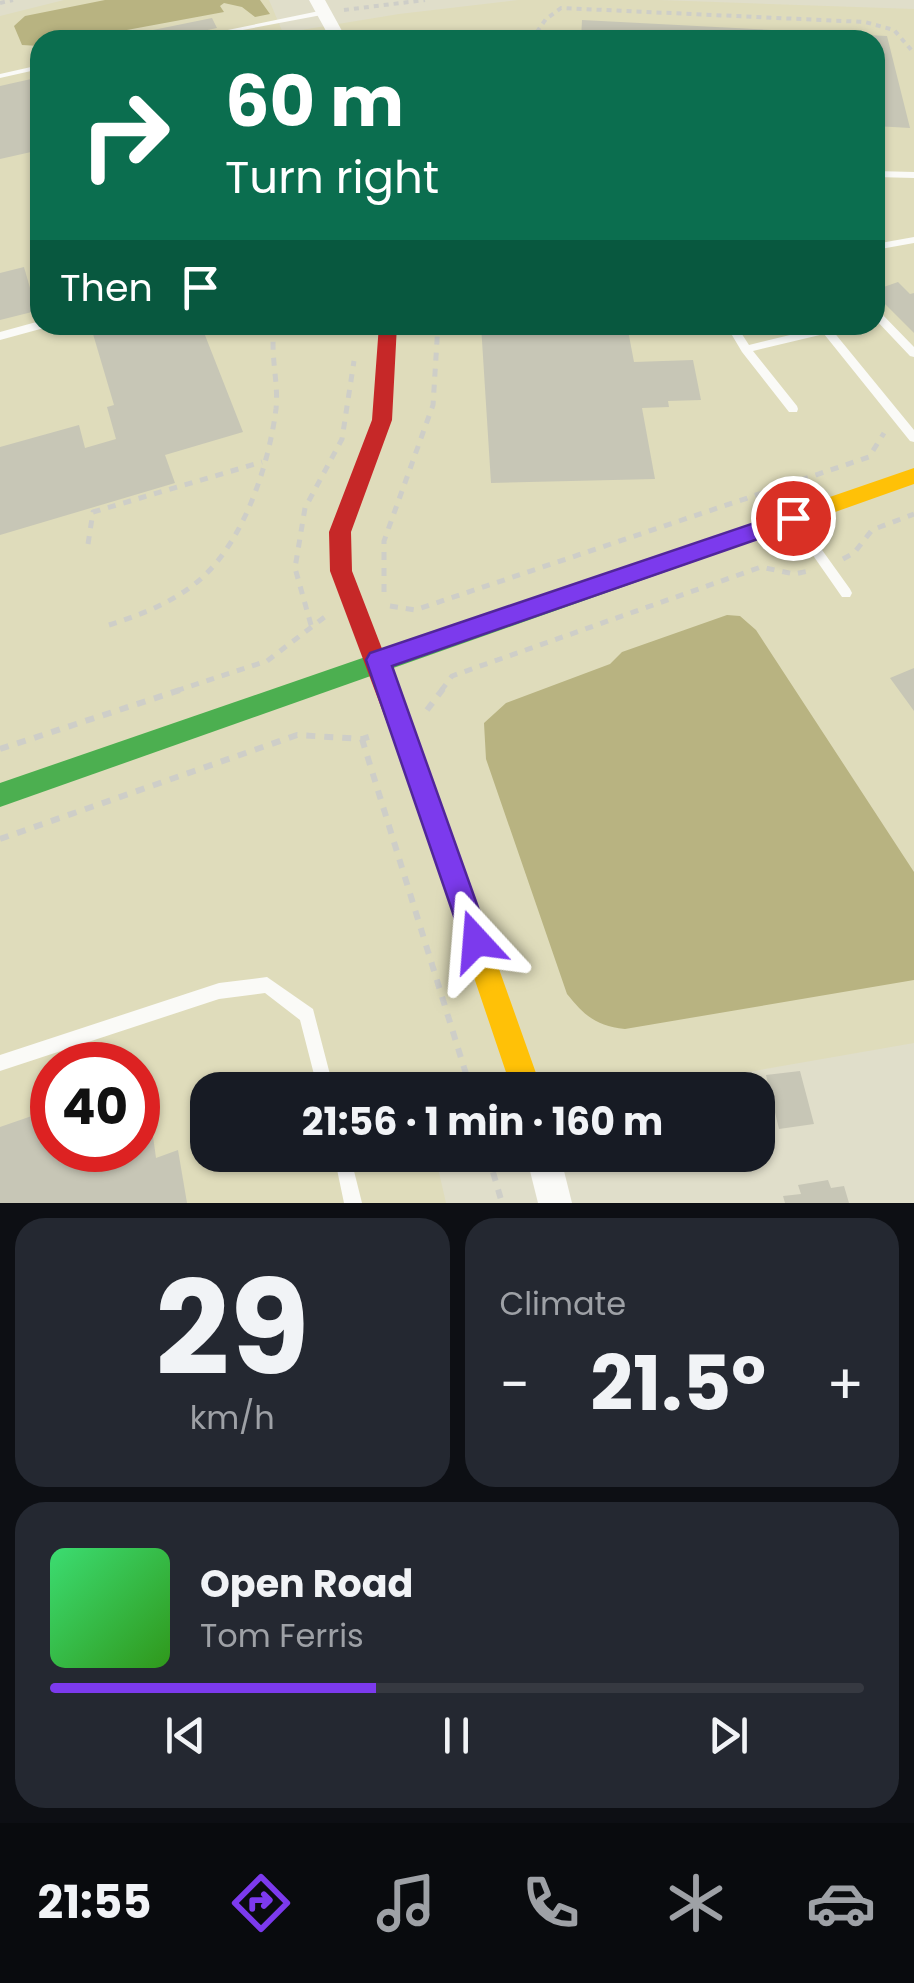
<!DOCTYPE html>
<meta charset="utf-8">
<style>
body{margin:0;font-family:Poppins,sans-serif;background:#242831;color:#f1f3f6;height:100vh;display:flex;flex-direction:column;font-size:38px;white-space:nowrap}
*{box-sizing:border-box;margin:0}
p{font-size:32px;color:#9ea1a6}
.icon{flex:none;width:55px;height:55px;fill:none;stroke:currentColor;stroke-width:2;stroke-linecap:round;stroke-linejoin:round}
.map{position:relative;height:1203px;overflow:hidden}
.sheet{display:flex;flex-direction:column;gap:15px;padding:15px;background:#0d0f14;flex:1}
.sheet>*{flex:none}
.banner{position:absolute;left:30px;top:30px;width:855px;height:305px;border-radius:30px;box-shadow:0 2px 8px #0004;background:#0b6e4f;color:#fff;overflow:hidden}
.speed{position:absolute;left:30px;top:1042px;display:flex;gap:20px;font-size:50px;font-weight:700;text-align:center}
.speed>*{display:grid;place-content:center;width:130px;height:130px;border-radius:50%;background:#171b24;box-shadow:0 2px 8px #0004;line-height:1}
.speed .limit{border:15px solid #d22;background:#fff;color:#111}
.pin{position:absolute;display:grid;place-items:center;width:85px;height:85px;color:#fff;margin:-42px;border:5px solid #fff;border-radius:50%;box-shadow:0 2px 10px #0007}
.me{position:absolute;width:110px;margin:-55px;rotate:341deg;stroke-linejoin:round;filter:drop-shadow(0 0 8px #0008)}
.turn{display:flex;align-items:center;gap:35px;height:210px;padding:0 30px;font-size:45px}
.turn .icon{width:130px;height:130px;stroke-width:2.5}
.turn b{display:block;font-size:70px;line-height:85px}
.then{display:flex;align-items:center;height:95px;padding:0 30px;background:#0003;gap:20px;font-size:38px}
.big{font-size:75px;font-weight:700;line-height:1.1}
.sheet .card{flex:1;display:flex;flex-direction:column;justify-content:center;gap:15px;min-width:0;padding:0 35px;border-radius:30px;background:#242831}
.sheet .dial{align-items:center;gap:0}
.dial b{font-size:130px;line-height:1}
.song{display:flex;align-items:center;gap:30px}
.cover{width:120px;height:120px;border-radius:15px;background:linear-gradient(135deg,hsl(140 70% 55%),hsl(110 70% 35%))}
.played{height:10px;border-radius:5px;background:linear-gradient(90deg,#7c3aed 40%,#363941 40%)}
.keys{display:flex;justify-content:space-around;direction:ltr}
.heat{display:flex;justify-content:space-between;align-items:center;font-size:55px;direction:ltr}
.sheet .tiles{flex:1;display:grid;gap:15px;grid-template-columns:1fr 1fr}
.card:last-child{grid-column:span 2}
.trip{position:absolute;left:190px;top:1072px;width:585px;height:100px;border-radius:30px;background:#171b24;box-shadow:0 2px 8px #0004;font-weight:700;line-height:100px;text-align:center}
.tab-bar{display:flex;height:160px;justify-content:space-around;align-items:center;background:#090b0e;color:#9ea1a6}
.tab-bar .icon{width:70px;height:70px}
.tab-bar .selected{color:#7c3aed}
.tab-bar b{font-size:45px;color:#f1f3f6}
.map>svg:first-child{display:block}
.built{fill:#dfdcbb;fill-rule:evenodd}
.water{fill:#b8b381}
.building{fill:#c7c6b6}
.lines{fill:none;stroke-linecap:round;stroke-linejoin:round}
.path-far2{stroke:#cecec8;stroke-width:4;stroke-dasharray:5 5;stroke-linecap:butt}
.path-far1{stroke:#cecec8;stroke-width:5;stroke-dasharray:8 8;stroke-linecap:butt}
.path{stroke:#cecec8;stroke-width:6;stroke-dasharray:9 9;stroke-linecap:butt}
.lane{fill:#fafaf7;fill-rule:evenodd}
.street{fill:#fafaf7;fill-rule:evenodd}
.fast{fill:#4caf50;fill-rule:evenodd}
.slow{fill:#ffc107;fill-rule:evenodd}
.jam{fill:#c62828;fill-rule:evenodd}
.route{fill:#7c3aed;stroke:#51269a;stroke-width:2.5}
</style>
<div class="map">
<svg width="914" height="1203" viewBox="0 0 914 1203">
<rect width="100%" height="100%" fill="#e0deca"/>
<path class="built" d="M64 0H269L283 33 399 14 518 0H659L914 9V1043L645 1090H208V1155H435L446 1203H0V16ZM40 40H875V325H40ZM52 1065H138V1150H52Z"/>
<path class="water" d="M105 0H260L270 14 255 17 242 7 224 3 220 6 224 12 73 40H40V46L22 45 14 26 25 16Z
M727 615 740 616 756 630 914 872V980L625 1029C596 1026 585 1016 567 994L486 759 484 723 506 703 610 664 622 652Z"/>
<path class="building" d="M212 18 217 28 161 40 153 30Z
M582 20 887 36 910 128 875 126V40H581Z
M40 77V150L0 159V86Z
M24 267 30 288 40 285V310L0 320V273Z
M898 282 910 294 914 293V333L875 294V290Z
M128 325H201L243 432 165 455 175 483 0 535V447L79 425 85 448 116 439 107 407 114 405 93 334Z
M481 325H627L634 362 693 360 701 400 668 401 669 407 642 408 655 479 491 483Z
M914 668V711L890 678Z
M800 1071 814 1124 779 1129 766 1075Z
M149 1107 156 1158 178 1150 187 1203H0V1127L52 1109V1150H138V1111Z
M828 1180 831 1188 844 1186 849 1203H785L783 1196 801 1194 798 1185Z"/>
<g class="lines">
<path class="path-far2" d="M0 3 13 0
M344 10 425 0
M531 40 546 19 561 8 865 22 894 30 914 53"/>
<path class="path-far1" d="M88 544 93 512 262 462
M843 559 854 553 872 530 914 514
M384 592V541L433 405 438 325
M390 606 415 610 869 457 884 433
M109 625C143 614 177 601 204 576 245 537 269 464 276 409 279 381 269 353 275 325
M311 625 295 568 305 508 342 439 354 361
M176 691 267 661 326 616
M441 691 452 676 761 567 794 574 809 571"/>
<path class="path" d="M427 710 443 689
M362 739 471 1090
M0 749 183 689
M0 839 297 735 362 739 372 736
M488 1155 502 1203"/>
<path class="lane" d="M324 10 328 12 327 14 227 33 223 31Z
M145 37 148 40H137L138 38Z
M40 65V69L0 78V74Z
M875 171 914 172V178L875 177Z
M914 237V243L875 250V244Z
M875 310 879 311 914 347V357L910 356 875 319Z
M40 321V325H45L44 328 0 340V332Z
M726 325H736L749 345 819 328 817 325H828L914 430V442L910 441 824 334 753 351 797 406 798 409 797 412H789L742 352Z
M793 513 797 515 850 589 852 593 850 597H842L789 521 787 518 789 515Z
M267 977 313 1009 334 1090H318L300 1020 265 993 219 999 0 1071V1055L219 983Z
M334 1155H350L362 1203H344Z"/>
<path class="street" d="M309 0H325L347 40H331Z
M526 1155H560L572 1203H538Z"/>
<path class="fast" d="M745 526 756 535 753 541 0 807V783Z"/>
<path class="slow" d="M914 468V484L745 544 734 535 737 529Z
M411 744 420 747 423 755 542 1090H512L399 755 402 747Z"/>
<path class="jam" d="M379 325H397L392 420 351 532 352 571 423 755 420 763 411 766 402 763 330 571 329 532 372 420Z"/>
</g>
<path class="route" d="M793 510 804 518 801 524 392 666 490 941 486 951 476 955 466 951 366 660 370 653Z"/>
</svg>
<div class="speed"><div class="limit">40</div></div>
<div class="pin" style="left:793px;top:518px;background:#d93025"><svg class="icon" aria-label="arrive" viewBox="0 0 24 24"><path d="M6 21V4h12l-3 4 3 4H6"/></svg></div>
<svg class="me" style="left:476px;top:941px" viewBox="-20 -20 40 40"><path d="M0-17L14 15 0 8-14 15z" fill="#7c3aed" stroke="#fff" stroke-width="4"/></svg>
<div class="trip">21:56 · 1 min · 160 m</div>
<div class="banner">
<div class="turn"><svg class="icon" aria-label="right" viewBox="0 0 24 24"><path d="M7 20v-9h11M14 6l5 5-5 5"/></svg><div><b>60 m</b>Turn right</div></div>
<div class="then">Then<svg class="icon" aria-label="arrive" viewBox="0 0 24 24"><path d="M6 21V4h12l-3 4 3 4H6"/></svg></div>
</div>
</div>
<section class="sheet">
<div class="tiles">
<div class="card dial"><b>29</b><p>km/h</p></div>
<div class="card"><p>Climate</p>
<div class="heat"><a>−</a><b class="big">21.5°</b><a>+</a></div>
</div>
<div class="card">
<div class="song"><i class="cover"></i><div><b>Open Road</b><p>Tom Ferris</p></div></div>
<div class="played"></div>
<div class="keys"><svg class="icon" aria-label="previous" viewBox="0 0 24 24"><path d="M18 5L8 12l10 7zM5 5v14"/></svg><svg class="icon" aria-label="pause" viewBox="0 0 24 24"><path d="M8 5v14M16 5v14"/></svg><svg class="icon" aria-label="next" viewBox="0 0 24 24"><path d="M6 5l10 7-10 7zM19 5v14"/></svg></div>
</div>
</div>
</section>
<nav class="tab-bar">
<b>21:55</b>
<svg class="icon selected" aria-label="directions" viewBox="0 0 24 24"><path d="M12 3l9 9-9 9-9-9zM9 14v-3h6M13 9l2 2-2 2"/></svg>
<svg class="icon" aria-label="music" viewBox="0 0 24 24"><path d="M9 18V5l10-2v13"/><circle cx="6" cy="18" r="3"/><circle cx="16" cy="16" r="3"/></svg>
<svg class="icon" aria-label="phone" viewBox="0 0 24 24"><path d="M5 4h4l2 5-3 2q2 4 5 5l2-3 5 2v4C11 20 4 13 5 4z"/></svg>
<svg class="icon" aria-label="climate" viewBox="0 0 24 24"><path d="M12 3v18M4 7l16 10M4 17L20 7"/></svg>
<svg class="icon" aria-label="car" viewBox="0 0 24 24"><path d="M5 17H2v-5l4-1 3-4h7l3 4 3 1v5h-3M9 17h6M6 11h13"/><circle cx="7" cy="17" r="2"/><circle cx="17" cy="17" r="2"/></svg>
</nav>
